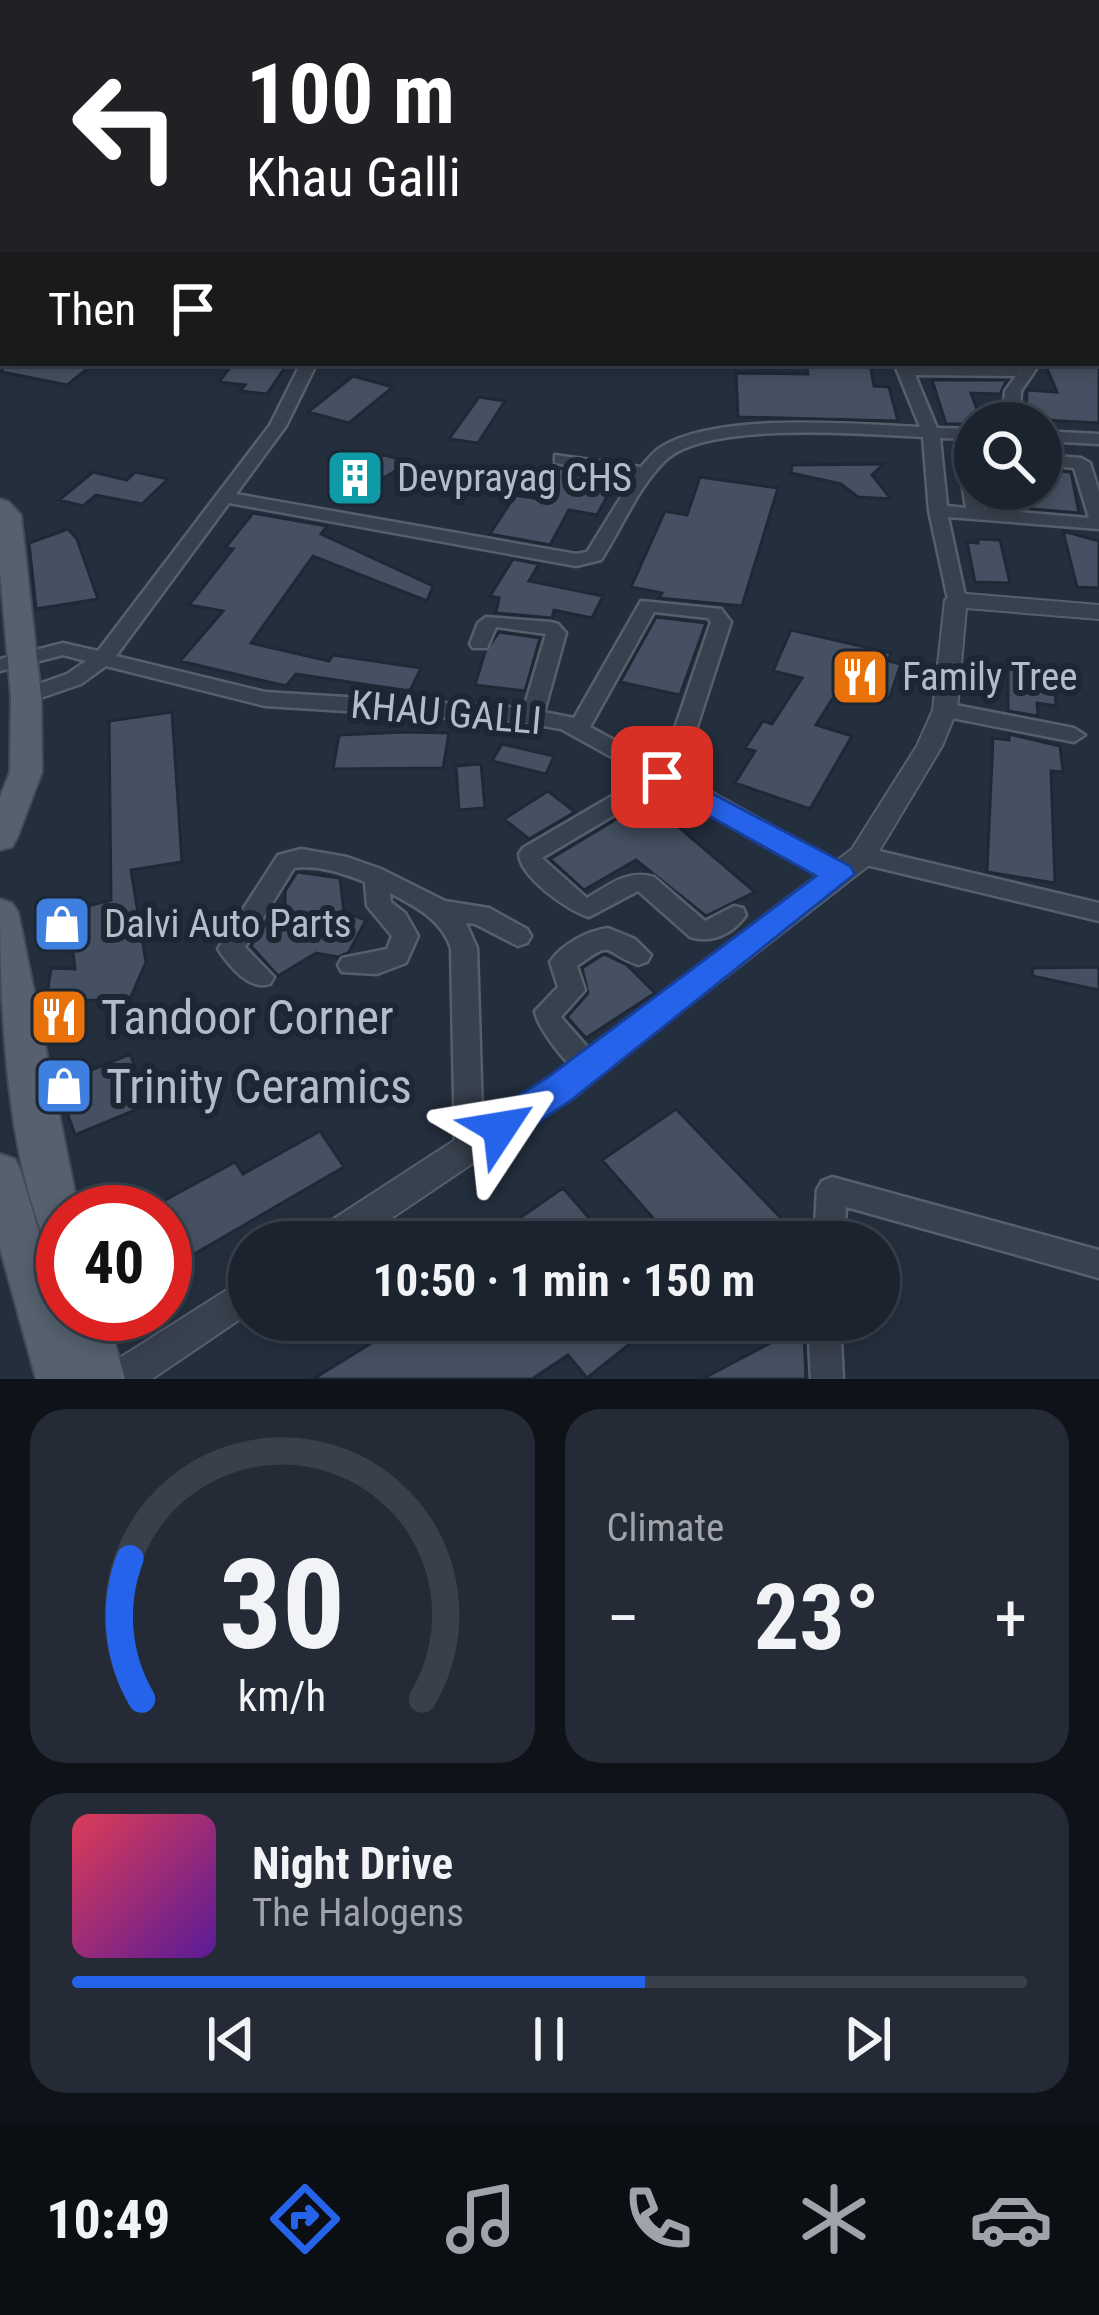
<!DOCTYPE html>
<meta charset="utf-8">
<style>
body{margin:0;font-family:"Roboto Condensed",sans-serif;background:#242b36;color:#f1f3f6;height:100vh;display:flex;flex-direction:column;font-size:45px;white-space:nowrap}
*{box-sizing:border-box;margin:0}
p{font-size:39px;color:#a0a4aa}
.icon{flex:none;width:66px;height:66px;fill:none;stroke:currentColor;stroke-width:2;stroke-linecap:round;stroke-linejoin:round}
.map{position:relative;height:1379px;overflow:hidden}
.sheet{display:flex;flex-direction:column;gap:30px;padding:30px;background:#0f1319;flex:1}
.sheet>*{flex:none}
.banner{position:absolute;left:0px;top:0px;width:1101px;height:366px;box-shadow:0 6px 18px #0003,0 0 0 3px #39404a;background:#202124;color:#fff;overflow:hidden}
.controls{position:absolute;left:954px;top:402px;display:grid;gap:24px}
.controls a{display:grid;place-items:center;width:108px;height:108px;border-radius:50%;background:#1b232e;box-shadow:0 6px 18px #0003,0 0 0 3px #39404a;font-size:60px}
.speed{position:absolute;left:36px;top:1185px;display:flex;gap:24px;font-size:60px;font-weight:700;text-align:center}
.speed>*{display:grid;place-content:center;width:156px;height:156px;border-radius:50%;background:#1b232e;box-shadow:0 6px 18px #0003,0 0 0 3px #39404a;line-height:1}
.speed .limit{border:18px solid #d22;background:#fff;color:#111}
.pin{position:absolute;display:grid;place-items:center;width:102px;height:102px;color:#fff;margin:-51px;border-radius:24px;box-shadow:0 6px 18px #0006}
.me{position:absolute;width:132px;margin:-66px;rotate:57deg;stroke-linejoin:round;filter:drop-shadow(0 0 9px #0008)}
.turn{display:flex;align-items:center;gap:42px;height:252px;padding:0 48px;font-size:54px}
.turn .icon{width:156px;height:156px;stroke-width:2.5}
.turn b{display:block;font-size:84px;line-height:102px}
.then{display:flex;align-items:center;height:114px;padding:0 48px;background:#0003;gap:24px;font-size:45px}
.big{font-size:90px;font-weight:700;line-height:1.1}
.sheet .card{flex:1;display:flex;flex-direction:column;justify-content:center;gap:18px;min-width:0;padding:0 42px;border-radius:36px;background:#242b36}
.sheet .dial{align-items:center;gap:0}
.dial svg{height:312px;overflow:visible;fill:none;stroke:#39404a;stroke-width:7;stroke-linecap:round;text-anchor:middle}
.dial text{fill:#f1f3f6;stroke:none}
.song{display:flex;align-items:center;gap:36px}
.cover{width:144px;height:144px;border-radius:18px;background:linear-gradient(135deg,hsl(350 70% 55%),hsl(270 70% 35%))}
.played{height:12px;border-radius:6px;background:linear-gradient(90deg,#2563eb 60%,#39404a 60%)}
.keys{display:flex;justify-content:space-around;direction:ltr}
.heat{display:flex;justify-content:space-between;align-items:center;font-size:66px;direction:ltr}
.sheet .tiles{flex:1;display:grid;gap:30px;grid-template-columns:1fr 1fr}
.card:last-child{grid-column:span 2}
.trip{position:absolute;left:228px;top:1221px;width:672px;height:120px;border-radius:60px;background:#1b232e;box-shadow:0 6px 18px #0003,0 0 0 3px #39404a;font-weight:700;line-height:120px;text-align:center}
.dock{display:flex;height:192px;justify-content:space-around;align-items:center;background:#0b0e12;color:#a0a4aa}
.dock .icon{width:84px;height:84px}
.dock .selected{color:#2563eb}
.dock b{font-size:54px;color:#f1f3f6}
.map>svg:first-child{display:block}
.building{fill:#455162;stroke:#1f2835;stroke-width:3}
.lines{fill:none;stroke-linecap:round;stroke-linejoin:round}
.minor-casing{stroke:#565f6c;stroke-width:5}
.tertiary-casing{stroke:#565f6c;stroke-width:4}
.primary-casing{stroke:#414a57;stroke-width:4}
.trunk-casing{stroke:#434c59;stroke-width:5}
.minor{fill:#38414e;fill-rule:evenodd}
.tertiary{fill:#38414e;fill-rule:evenodd}
.primary{fill:#56606e;fill-rule:evenodd}
.trunk{fill:#656462;fill-rule:evenodd}
.route{fill:#2563eb;stroke:#184099;stroke-width:3}
.labels{text-anchor:middle;dominant-baseline:central;stroke-width:12;stroke-linejoin:round;paint-order:stroke}
.poi-label{font-size:39px;fill:#b4bcc9;stroke:#1d2633;text-anchor:start}
.street-label{font-size:39px;fill:#b4bcc9;stroke:#1d2633}
.near-poi-label{font-size:48px;fill:#b4bcc9;stroke:#1d2633;text-anchor:start}
</style>
<div class="map">
<svg width="1099" height="1379" viewBox="0 0 1099 1379">
<rect width="100%" height="100%" fill="#242f3e"/>
<path class="building" d="M3 363H95L67 385 2 372Z
M233 363 261 366 288 363 267 394 240 391 245 385 219 382Z
M806 363H870L874 386 889 387 898 421 738 417 736 373 808 374Z
M1045 364 1099 366V423L1026 419 1027 390 1057 392Z
M353 376 393 387 349 423 308 412Z
M932 380H1007L1000 394 971 393 982 423 975 424H946Z
M479 397 505 401 478 443 449 439Z
M384 455 410 462 380 480V494L367 501 349 500 330 461 353 465Z
M884 464 872 475 891 499 858 497 841 484 791 473 792 465Z
M558 468 617 478 597 515 569 510 550 545 490 534 515 495 540 499Z
M1041 470 1071 472 1079 513 988 505 986 489H1041Z
M93 472 127 480 135 472 168 479 142 504 96 495 83 506 59 500Z
M700 477 778 488 742 606 659 598 662 593 631 587 665 511 687 515Z
M253 513 327 526 321 534 433 586 427 601 313 556 251 643 329 661 333 655 421 668 410 691 296 674 286 686 180 661 223 611 189 605 233 549 225 548Z
M68 529 77 539 98 599 36 609 29 543Z
M1063 531 1099 541V588L1077 587Z
M977 539 1000 540 1010 583 975 582 967 542 978 543Z
M513 559 539 564 529 581 603 596 592 618 554 610 552 618 496 613 499 598 490 596Z
M656 617 706 623 680 695 620 682Z
M791 630 891 653 888 661 901 664 889 699 840 687 816 725 852 736 810 809 735 783 755 751 745 748 763 721 772 724 802 678 773 671Z
M499 632 540 638 525 691 475 685 485 652Z
M1008 668 1054 674 1056 706 1037 703 1038 716 1008 711Z
M172 712 182 862 131 870 146 962 129 1001 81 1000 69 1030 47 1033 44 1015 51 968 75 969 68 911 111 900 109 721Z
M406 732 449 733 443 768 333 769 339 735Z
M1009 734 1060 746 1063 772 1051 771 1055 883 987 872 993 738 1009 740Z
M502 744 554 756 546 774 492 761Z
M481 764 485 808 459 810 456 766Z
M548 791 575 812 529 839 504 819Z
M648 800 673 822 755 892 706 916 636 860 584 890 550 859Z
M297 872 340 878 344 912 366 920 349 952 338 957 316 953 278 976 251 946 263 927 285 911V891Z
M604 954 627 965 655 993 586 1038 567 1017 588 993 582 968Z
M1099 967V990L1032 976 1033 968Z
M130 1054 150 1104 75 1135 57 1084Z
M676 1109 782 1219 752 1242H674L602 1160Z
M320 1131 344 1167 165 1271V1200L235 1162 243 1174Z
M563 1188 610 1242H485Z
M409 1320H660L587 1378 568 1355 532 1379H313Z
M795 1330 804 1333 806 1379H702Z"/>
<g class="lines">
<defs>
<path id="minor" d="M635 0H645L633 3Z
M828 0H838L841 3H831Z
M890 0H900L902 3H892Z
M907 0H917L920 3H910Z
M1099 0V3H1084L988 1Z
M3 30V36L0 37V31Z
M1098 197H1099V205H1098Z
M0 235H3V243H0Z
M1098 302H1099V310H1098Z
M1098 345H1099V355H1098Z
M301 363H317L286 426 236 494 576 554 587 552 634 476 555 463V455L641 467C647 460 653 452 661 447 719 412 853 424 920 427L894 363 1003 367V363H1019V371L1024 363H1040L1021 391 1019 423H1003L1005 391 1016 376 915 375 937 428 975 429V439L940 438 947 506 966 508 958 456 967 451 975 455V489H981L984 509 1089 518 1074 468 1041 465V455L1081 458 1090 463 1099 492V529L948 517 966 600 963 604H949L929 511 923 437C866 434 710 421 667 459 638 486 622 528 601 560L576 566 229 503 116 656 265 692 524 708 546 634 496 627 487 648H473L470 644 478 623 486 617 551 622 558 624 566 633 544 712 574 718 641 601 721 609 731 622 681 776 848 868 851 874 848 880H830L663 786 542 858 587 898C609 885 628 869 654 877L705 921 734 906 743 908 746 915C733 934 712 944 690 937L638 891 589 917C568 911 520 877 519 854L523 848 646 776 561 729 521 722 265 706 106 666 81 684 26 703 19 701 15 696 19 691 67 674 86 661 63 655 0 671V659L63 643 98 651 270 425ZM654 612 708 618 711 622 662 766 590 727Z
M1041 431 1099 434V444L1041 441Z
M945 703 1074 728 1085 735 1074 742 937 715 934 710 937 705Z
M862 847 1099 903V921L854 862 850 856 854 850Z
M301 849 347 857 381 869 445 901 489 908 527 929 531 936 527 943 518 946 475 924 466 923 477 948 483 1148 479 1157 469 1161 459 1157 455 1148 451 948C441 919 416 907 390 893L391 902 405 913 418 936 406 963 377 974 342 972 338 965 342 958 387 949 392 936 367 906 365 882C342 873 319 865 294 868L245 947 274 977 270 984C250 991 229 966 218 949L222 942 278 855Z
M608 928 635 939 651 955 647 962 638 965C601 952 616 938 577 966L585 990 561 1017 603 1065 599 1073C595 1074 592 1076 588 1076 572 1075 536 1026 535 1011L558 987 550 962C562 944 587 931 608 928Z
M832 1177 1099 1250V1278L846 1207 844 1242H814L817 1190 822 1181Z
M808 1320H840L843 1379H811Z"/>
<path id="tertiary" d="M794 0H804L806 3H796Z
M1098 78H1099V86H1098Z
M0 97H3V105H0Z
M1098 128H1099V136H1098Z
M0 154H3V162H0Z
M956 593 1099 605V619L966 608 957 710 942 746 872 863 571 1097 356 1242H310L315 1231 549 1079 852 849 917 746 933 710 945 600Z
M249 1276V1313L152 1379H101L107 1366Z"/>
<path id="primary" d="M0 499 9 502 21 515 41 696 42 772 17 838 12 847 0 850V797L10 772 11 696 0 571Z
M0 899 12 903 18 912 79 1212H63V1253L48 1247C5 1152 0 1002 0 899Z
M0 1154 15 1159 21 1172 63 1314H107L125 1379H36L0 1248Z"/>
<path id="trunk" d="M1098 106H1099V116H1098Z
M0 110H3V120H0Z
M0 135H3V147H0Z"/>
</defs>
<use href="#minor" class="minor-casing"/>
<use href="#tertiary" class="tertiary-casing"/>
<use href="#primary" class="primary-casing"/>
<use href="#trunk" class="trunk-casing"/>
<use href="#minor" class="minor"/>
<use href="#tertiary" class="tertiary"/>
<use href="#primary" class="primary"/>
<use href="#trunk" class="trunk"/>
</g>
<path class="route" d="M662 767 850 866 855 874 573 1099 513 1139 500 1144 486 1139 481 1128 486 1116 548 1077 816 876 652 784 648 777 652 770Z"/>
<defs>
<symbol id="building-square" viewBox="-11 -11 22 22"><rect x="-9" y="-9" width="18" height="18" rx="4" fill="#0f9aa8" stroke="#1d2633"/><path d="M-4-6H4V6H1V3H-1V6H-4ZM-2.5-4.3h1.7v1.8h-1.7ZM.8-4.3h1.7v1.8H.8ZM-2.5-1h1.7V.8h-1.7ZM.8-1h1.7V.8H.8Z" fill="#fff"/></symbol>
<symbol id="restaurant-square" viewBox="-11 -11 22 22"><rect x="-9" y="-9" width="18" height="18" rx="4" fill="#e8710a" stroke="#1d2633"/><path d="M-5-6h1v4h1v-4h1v4h1v-4h1v5L-1.5 .5V6h-2V.5L-5-1ZM5-6V6H3V1.5H1.5Q1.5-4 5-6Z" fill="#fff"/></symbol>
<symbol id="shop-square" viewBox="-11 -11 22 22"><rect x="-9" y="-9" width="18" height="18" rx="4" fill="#3f7fe0" stroke="#1d2633"/><path d="M-5-2.5h2.3a2.7 3.5 0 0 1 5.4 0H5L5.5 6h-11ZM-1.5-2.5h3a1.5 2.3 0 0 0-3 0Z" fill="#fff"/></symbol>
</defs>
<g fill-rule="evenodd">
<use href="#building-square" x="322" y="445" width="66" height="66"/>
<use href="#restaurant-square" x="827" y="644" width="66" height="66"/>
<use href="#shop-square" x="29" y="891" width="66" height="66"/>
<use href="#restaurant-square" x="26" y="984" width="66" height="66"/>
<use href="#shop-square" x="31" y="1053" width="66" height="66"/>
</g>
<g class="labels">
<g class="poi-label">
<text x="397" y="478">Devprayag CHS</text>
<text x="902" y="677">Family Tree</text>
<text x="104" y="924">Dalvi Auto Parts</text>
</g>
<g class="street-label">
<text transform="translate(446 713) rotate(5)">KHAU GALLI</text>
</g>
<g class="near-poi-label">
<text x="101" y="1017">Tandoor Corner</text>
<text x="106" y="1086">Trinity Ceramics</text>
</g>
</g>
</svg>
<div class="controls">
<a><svg class="icon" aria-label="search" viewBox="0 0 24 24"><circle cx="10" cy="10" r="6"/><path d="M15 15l6 6"/></svg></a>
</div>
<div class="speed"><div class="limit">40</div></div>
<div class="pin" style="left:662px;top:777px;background:#d93025"><svg class="icon" aria-label="arrive" viewBox="0 0 24 24"><path d="M6 21V4h12l-3 4 3 4H6"/></svg></div>
<svg class="me" style="left:500px;top:1128px" viewBox="-20 -20 40 40"><path d="M0-17L14 15 0 8-14 15z" fill="#2563eb" stroke="#fff" stroke-width="4"/></svg>
<div class="trip">10:50 · 1 min · 150 m</div>
<div class="banner">
<div class="turn"><svg class="icon" aria-label="left" viewBox="0 0 24 24"><path d="M17 20v-9H6M10 6l-5 5 5 5"/></svg><div><b>100 m</b>Khau Galli</div></div>
<div class="then">Then<svg class="icon" aria-label="arrive" viewBox="0 0 24 24"><path d="M6 21V4h12l-3 4 3 4H6"/></svg></div>
</div>
</div>
<section class="sheet">
<div class="tiles">
<div class="card dial"><svg viewBox="0 0 100 80">
<path d="M14 69A42 42 0 1 1 86 69"/>
<path d="M14 69A42 42 0 0 1 11 33" stroke="#2563eb"/>
<text x="50" y="56" font-size="32" font-weight="700">30</text>
<text x="50" y="72" font-size="11">km/h</text>
</svg></div>
<div class="card"><p>Climate</p>
<div class="heat"><a>−</a><b class="big">23°</b><a>+</a></div>
</div>
<div class="card">
<div class="song"><i class="cover"></i><div><b>Night Drive</b><p>The Halogens</p></div></div>
<div class="played"></div>
<div class="keys"><svg class="icon" aria-label="previous" viewBox="0 0 24 24"><path d="M18 5L8 12l10 7zM5 5v14"/></svg><svg class="icon" aria-label="pause" viewBox="0 0 24 24"><path d="M8 5v14M16 5v14"/></svg><svg class="icon" aria-label="next" viewBox="0 0 24 24"><path d="M6 5l10 7-10 7zM19 5v14"/></svg></div>
</div>
</div>
</section>
<nav class="dock">
<b>10:49</b>
<svg class="icon selected" aria-label="directions" viewBox="0 0 24 24"><path d="M12 3l9 9-9 9-9-9zM9 14v-3h6M13 9l2 2-2 2"/></svg>
<svg class="icon" aria-label="music" viewBox="0 0 24 24"><path d="M9 18V5l10-2v13"/><circle cx="6" cy="18" r="3"/><circle cx="16" cy="16" r="3"/></svg>
<svg class="icon" aria-label="phone" viewBox="0 0 24 24"><path d="M5 4h4l2 5-3 2q2 4 5 5l2-3 5 2v4C11 20 4 13 5 4z"/></svg>
<svg class="icon" aria-label="climate" viewBox="0 0 24 24"><path d="M12 3v18M4 7l16 10M4 17L20 7"/></svg>
<svg class="icon" aria-label="car" viewBox="0 0 24 24"><path d="M5 17H2v-5l4-1 3-4h7l3 4 3 1v5h-3M9 17h6M6 11h13"/><circle cx="7" cy="17" r="2"/><circle cx="17" cy="17" r="2"/></svg>
</nav>
